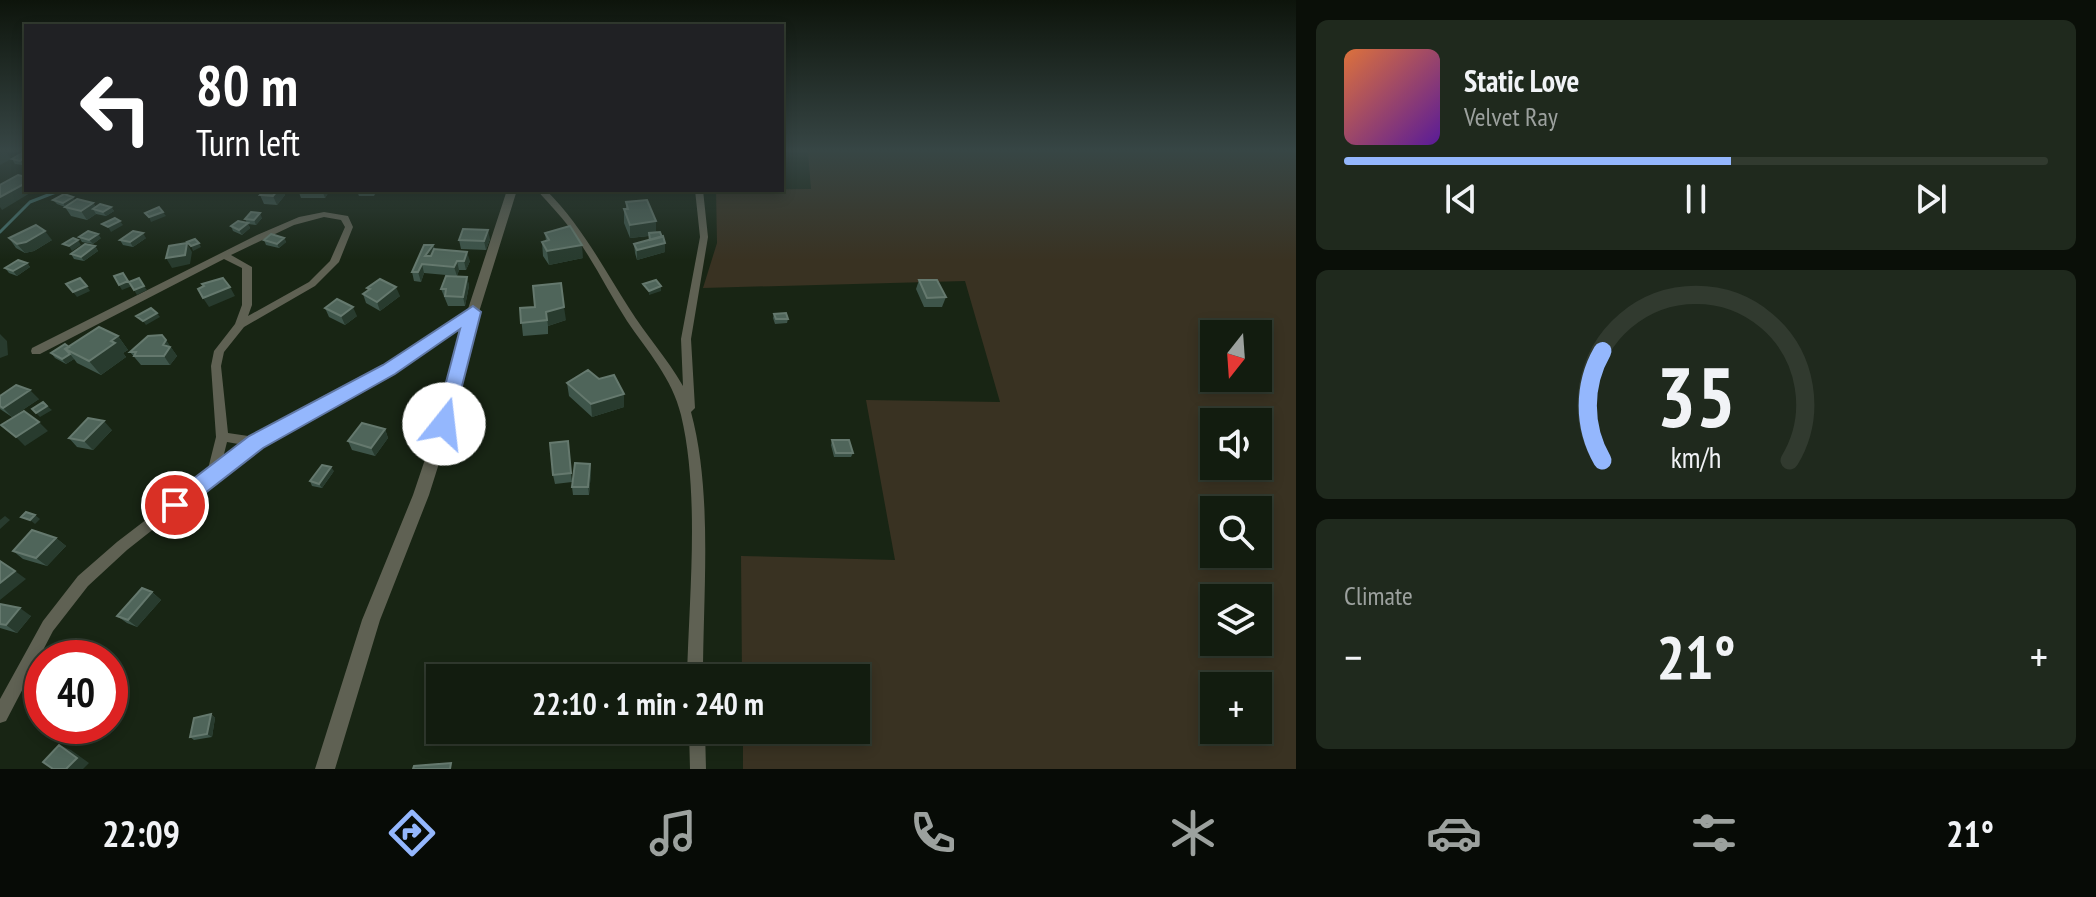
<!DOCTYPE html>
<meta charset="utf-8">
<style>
body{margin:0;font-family:"PT Sans Narrow",sans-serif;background:#1f291d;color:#f1f3f6;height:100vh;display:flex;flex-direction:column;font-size:30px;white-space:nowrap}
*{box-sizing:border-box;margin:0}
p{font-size:26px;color:#9ca19e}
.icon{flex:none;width:44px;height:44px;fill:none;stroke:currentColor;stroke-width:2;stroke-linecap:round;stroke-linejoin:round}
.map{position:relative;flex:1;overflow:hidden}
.drawer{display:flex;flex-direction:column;gap:20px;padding:20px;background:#0a0f08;width:800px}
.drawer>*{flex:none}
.banner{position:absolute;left:24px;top:24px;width:760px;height:168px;border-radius:0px;box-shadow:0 4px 12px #0003,0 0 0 2px #313a2f;background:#202124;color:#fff;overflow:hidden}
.needle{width:52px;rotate:197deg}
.tools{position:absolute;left:1200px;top:320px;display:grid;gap:16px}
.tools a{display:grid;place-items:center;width:72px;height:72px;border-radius:0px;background:#121c0f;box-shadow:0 4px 12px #0003,0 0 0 2px #313a2f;font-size:40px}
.speed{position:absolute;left:24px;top:640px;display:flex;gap:16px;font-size:40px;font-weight:700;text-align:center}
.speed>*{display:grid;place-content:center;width:104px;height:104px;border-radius:50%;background:#121c0f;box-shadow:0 4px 12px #0003,0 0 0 2px #313a2f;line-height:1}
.speed .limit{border:12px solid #d22;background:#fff;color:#111}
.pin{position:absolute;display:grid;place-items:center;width:68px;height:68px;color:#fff;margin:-34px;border:4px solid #fff;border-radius:50%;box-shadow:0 2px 8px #0007}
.me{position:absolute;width:88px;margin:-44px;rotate:16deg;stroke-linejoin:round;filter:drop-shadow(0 0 6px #0008)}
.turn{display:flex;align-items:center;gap:28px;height:168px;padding:0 40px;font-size:36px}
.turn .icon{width:104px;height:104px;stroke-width:2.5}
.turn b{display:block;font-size:56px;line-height:68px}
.big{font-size:60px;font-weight:600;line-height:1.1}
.drawer .widget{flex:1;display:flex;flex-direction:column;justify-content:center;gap:12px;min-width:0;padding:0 28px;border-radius:12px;background:#1f291d}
.drawer .dial{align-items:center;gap:0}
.dial svg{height:208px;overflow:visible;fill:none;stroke:#313a2f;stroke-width:7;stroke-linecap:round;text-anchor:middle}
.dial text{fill:#f1f3f6;stroke:none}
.song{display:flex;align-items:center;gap:24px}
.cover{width:96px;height:96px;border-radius:12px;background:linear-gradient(135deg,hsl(20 70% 55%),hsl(270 70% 35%))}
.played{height:8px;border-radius:4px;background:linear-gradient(90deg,#94b7fd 55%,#313a2f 55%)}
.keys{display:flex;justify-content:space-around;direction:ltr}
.heat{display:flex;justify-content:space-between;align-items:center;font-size:44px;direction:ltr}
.trip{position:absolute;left:426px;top:664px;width:444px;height:80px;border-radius:0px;background:#121c0f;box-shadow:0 4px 12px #0003,0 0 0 2px #313a2f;font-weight:600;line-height:80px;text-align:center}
.tabs{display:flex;height:128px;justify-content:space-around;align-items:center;background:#070b06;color:#9ca19e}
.tabs .icon{width:56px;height:56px}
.tabs .selected{color:#94b7fd}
.tabs b{font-size:36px;color:#f1f3f6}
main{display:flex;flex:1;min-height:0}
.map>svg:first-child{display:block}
.green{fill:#393222;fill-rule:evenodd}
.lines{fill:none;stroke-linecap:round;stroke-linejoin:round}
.stream{stroke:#45706c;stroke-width:3}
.minor{fill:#5f6153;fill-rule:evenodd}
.tertiary{fill:#5f6153;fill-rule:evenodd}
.wall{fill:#3e554a}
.shaded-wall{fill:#283b2e}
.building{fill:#4f655a;stroke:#65796e;stroke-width:2}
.route{fill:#94b7fd;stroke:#6077a4;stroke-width:2}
</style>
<main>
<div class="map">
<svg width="1296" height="769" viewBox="0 0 1296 769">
<rect width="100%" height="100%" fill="#182514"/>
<path class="green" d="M808 152H1296V769H743V730H856V678H742L741 556 895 560 866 400 1000 402 965 281 703 288 717 243 716 190 811 189ZM1214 334H1258V378H1214ZM1214 422H1258V466H1214ZM1214 510H1258V554H1214ZM1214 598H1258V642H1214ZM1214 686H1258V730H1214Z"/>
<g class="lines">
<path class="stream" d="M0 232 30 202 61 190"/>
<path class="minor" d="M537 190H546C581 225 603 267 629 308 646 335 667 358 683 386L681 339 700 237 695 190H703L708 237 691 339 695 408 691 412C713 494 703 593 703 678H687C689 596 700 495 681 415 672 378 648 352 627 321 609 293 595 264 576 237 565 220 550 205 537 190Z
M324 212 348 216 353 227 339 262 315 286 244 327 224 352 221 366 228 433 255 437 385 367 469 310H477L478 312 477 314 393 373 260 445 127 550 88 586 53 631 6 721 0 723V699L43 621 78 576 117 542 207 473 216 437 211 366 214 351 235 324 242 305V268L224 259 40 354H32L31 351 32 348 257 235 299 217ZM324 217 341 220 345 227 330 261 309 282 248 316 252 305V267L231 255 294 225ZM227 442 244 445 222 462Z
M689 730H705L706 769H690Z"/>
<path class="tertiary" d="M507 190H517L479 312 459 400 429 495 380 620 335 769H315L362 620 413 495 445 400 467 312Z"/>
</g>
<path class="wall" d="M24 152 23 165 15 164 12 159Z
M265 190H283L285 195 277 205 264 204 260 195Z
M298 190H330L325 198H301Z
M377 190 374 196H359L357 191Z
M53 200 93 203 96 207H111L114 211 106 216 96 214 87 220 71 216 65 207 57 204Z
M626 202 662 237 665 243V252L637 260 635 253 634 244 649 240V236L630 238 624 223V209H626Z
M262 218 256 225 248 224 250 228 242 235 233 231 231 226 247 223 245 219Z
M545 233 583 258 549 265 543 256 542 242 546 241Z
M79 237 101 238 93 244 82 242Z
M9 238 52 240 34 251 25 253 16 248Z
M146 238 133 247 123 245 120 240Z
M284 238 286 242 279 248 266 245 264 240Z
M490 239 486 250 461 249 459 240Z
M433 245 435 249 470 261 466 270H459L457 276 424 273 421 282 414 281 412 272Z
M95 246 98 251 84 261 74 259 71 254Z
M27 263 30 267 17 276 9 273 5 268Z
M467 277 469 286 465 306H448L441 289Z
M919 280 946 297 942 307H924L916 289Z
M367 288 400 296 380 311 366 303 363 294 368 290Z
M325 308 357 316 345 325 329 317Z
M520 308 566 320 548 326V334L523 336Z
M774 314 788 319 787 323 775 324 773 318Z
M162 335 177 356 170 365H141L130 352Z
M118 336 128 350 123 353 126 357 101 375 77 363 74 359 66 364 55 358 51 353 69 347Z
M599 379 624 394V407L592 417 569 396 567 383Z
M0 396 39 399 12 417 0 409Z
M385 429 388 438 375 456 352 450 348 441Z
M112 430 93 450 77 447 69 438Z
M832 440 853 453 851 457H834L831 445Z
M568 441 572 482 555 484 553 475Z
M590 464 591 472 589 495H573L572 487Z
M334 471 322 488 312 486 310 481Z
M56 538 66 546 47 566 23 559 13 551Z
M152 592 161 600 137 627 127 623 117 616Z
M0 604 31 616 17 633 0 628Z
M211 714 215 718 212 737 194 740 190 737Z"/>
<path class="shaded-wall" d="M1 152H6L11 159 0 165V153Z
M26 156V163L23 165 20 161Z
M26 183V190H35L2 210 0 207V197Z
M278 190H283L285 195 277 205 273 196Z
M322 190H330L325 198Z
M73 197 76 202 66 208 63 203Z
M93 203 99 211 93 209 96 214 87 220 81 211Z
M111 207 114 211 106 216 103 212Z
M163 212 166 216 151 222 149 217Z
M260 213 262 218 256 225 254 220Z
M120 221 123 225 111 232 108 227Z
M656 221V235L630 238V225Z
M248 223 250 228 242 235 239 230Z
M488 230 490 239 486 250 484 241Z
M45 231 52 240 34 251 25 253 17 244Z
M143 233 146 238 133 247 130 242Z
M98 234 101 238 93 244 89 240Z
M284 238 286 242 279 248 277 244Z
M78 240 81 245 72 251 69 246Z
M187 243 192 252 190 264 172 268 166 258Z
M199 243 201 247 193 251 191 246Z
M665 243V252L637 260V250Z
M433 245 436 254 428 265 425 256Z
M582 245 583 258 549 265 547 251Z
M95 246 98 251 84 261 81 257Z
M467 252 470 261 466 270 464 261Z
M457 261 459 270 457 276 454 267Z
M27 263 30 267 17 276 13 271Z
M422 264 424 273 421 282 418 272Z
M123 273 132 286 122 290 119 285Z
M467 277 469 286 465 306 463 297Z
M87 286 90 291 77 297 73 292Z
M144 286 147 290 137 295 134 290Z
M661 286V291L649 295V291Z
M230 287 235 296 209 307 203 298Z
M396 287 400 296 380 311 377 302Z
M353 307 357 316 345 325 341 316Z
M564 307 566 320 548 326 546 312Z
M157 313 160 317 146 325 143 321Z
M0 334 7 341 8 355 0 358Z
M118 336 128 350 123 353 126 357 101 375 89 361 111 341Z
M166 340 177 356 170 365 164 356 163 345Z
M70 354 74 359 66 364 62 359Z
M30 390 39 399 12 417 3 408Z
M624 394V407L592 417 591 404Z
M47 406 52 410 40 417 36 413Z
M104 421 112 430 93 450 84 441Z
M39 422 48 431 25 446 16 437Z
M385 429 388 438 375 456 371 448Z
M590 464 591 472 589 495 588 487Z
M331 467 334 471 322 488 319 484Z
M35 515 40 519 35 524 30 520Z
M5 516 10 520 0 529V520Z
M56 538 66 546 47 566 36 558Z
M15 571 26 579 0 600V583Z
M152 592 161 600 137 627 128 620Z
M20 608 31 616 17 633 6 625Z
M211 714 215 718 212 737 207 734Z
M59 745 71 750 89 763 83 769H66Z"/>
<path class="building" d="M24 152H26V156L20 161 12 159Z
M18 175 26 177V183L0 197V185Z
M265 190H278L273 196 260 195Z
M358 190H373L372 192 357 191Z
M64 194 73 197 63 203 53 200Z
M77 199 93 203 81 211 65 207Z
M647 200 656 221 630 225 624 209H628L626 202Z
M100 204 111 207 103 212 93 209Z
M159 207 163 212 149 217 145 213Z
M251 212 260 213 254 220 245 219Z
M115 218 120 221 108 227 102 224Z
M238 221 248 223 239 230 231 226Z
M36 225 45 231 26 242 17 244 9 238Z
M570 226 582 245 547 251 542 242 549 240 545 233Z
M463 229 488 230 484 241 459 240Z
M88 231 98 234 89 240 79 237Z
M133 231 143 233 130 242 120 240Z
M660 232 662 237 650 240 649 233Z
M271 234 284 238 277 244 264 240Z
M663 236 665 243 637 250 634 244Z
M73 238 78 240 69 246 63 244Z
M195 239 199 243 191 246 187 242Z
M187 243 185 255 166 258 169 246Z
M85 244 95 246 81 257 71 254Z
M424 245H433L425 256H431L434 249 467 252 464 261H457L454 267 422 264 418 272H412Z
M18 260 27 263 13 271 5 268Z
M123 273 128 281 119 285 114 276Z
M446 276 467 277 463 297 445 296 446 289H441Z
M80 278 87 286 73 292 66 284Z
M139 278 144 286 134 290 129 282Z
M223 278 230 287 203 298 198 289 204 286 202 284Z
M380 279 396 287 377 302 363 294 370 289 367 288Z
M656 280 661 286 649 291 643 284Z
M919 280H937L946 297 927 298Z
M561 283 564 307 546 312 547 320 521 323 520 308 535 307 533 286Z
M337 299 353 307 341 316 325 308Z
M151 308 157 313 143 321 136 316Z
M786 313 788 319H776L774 314Z
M99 327 118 336 111 341 115 343 89 361 65 349Z
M162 335 166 340 163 345 170 347 164 356H134L136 352H130L148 336Z
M65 344 69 347 65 349 70 354 62 359 51 353Z
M588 370 599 379 614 375 624 394 591 404 567 383Z
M16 385 30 390 3 408 0 406V396Z
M43 402 47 406 36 413 32 409Z
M24 411 39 422 16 437 1 425Z
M88 418 104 421 84 441 69 438Z
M362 423 385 429 371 448 348 441Z
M832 440H849L853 453H836Z
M568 441 571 473 553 475 550 443Z
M575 463 590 464 588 487H572Z
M322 465 331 467 319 484 310 481Z
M26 512 35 515 30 520 21 517Z
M32 530 56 538 36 558 13 551Z
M0 561 15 571 0 583Z
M142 588 152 592 128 620 117 616Z
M0 604 20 608 6 625 0 624Z
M211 714 207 734 190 737 194 718Z
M59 745 77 758 66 769H53L43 762Z
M451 763 450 769H413L414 766Z"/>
<linearGradient id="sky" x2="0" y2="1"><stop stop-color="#0d140b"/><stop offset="0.58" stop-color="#374645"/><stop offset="1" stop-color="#374645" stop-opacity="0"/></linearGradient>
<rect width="1296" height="260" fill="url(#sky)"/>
<path class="route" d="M473 306 481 312 451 429 444 431 435 424 460 329 395 374 263 448 182 511H167L164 505 167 499 249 436 383 365Z"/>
</svg>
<div class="tools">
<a><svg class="needle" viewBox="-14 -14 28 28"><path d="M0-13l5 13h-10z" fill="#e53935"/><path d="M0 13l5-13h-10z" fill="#9ca19e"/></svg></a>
<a><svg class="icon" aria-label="sound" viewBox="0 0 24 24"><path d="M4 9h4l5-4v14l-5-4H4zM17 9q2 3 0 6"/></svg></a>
<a><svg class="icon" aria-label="search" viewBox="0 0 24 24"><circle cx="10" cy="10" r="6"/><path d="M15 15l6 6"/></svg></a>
<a><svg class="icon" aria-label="layers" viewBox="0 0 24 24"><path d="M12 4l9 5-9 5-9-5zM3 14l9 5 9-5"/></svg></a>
<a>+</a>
</div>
<div class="speed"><div class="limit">40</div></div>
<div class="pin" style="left:175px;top:505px;background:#d93025"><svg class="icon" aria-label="arrive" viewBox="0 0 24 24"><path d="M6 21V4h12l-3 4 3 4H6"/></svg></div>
<svg class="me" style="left:444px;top:424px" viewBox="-20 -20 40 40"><circle r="19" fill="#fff"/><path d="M0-13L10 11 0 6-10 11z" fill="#94b7fd"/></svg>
<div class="trip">22:10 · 1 min · 240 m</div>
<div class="banner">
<div class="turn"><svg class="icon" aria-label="left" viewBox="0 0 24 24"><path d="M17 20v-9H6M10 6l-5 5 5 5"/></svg><div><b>80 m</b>Turn left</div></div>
</div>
</div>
<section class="drawer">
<div class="widget">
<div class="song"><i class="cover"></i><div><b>Static Love</b><p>Velvet Ray</p></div></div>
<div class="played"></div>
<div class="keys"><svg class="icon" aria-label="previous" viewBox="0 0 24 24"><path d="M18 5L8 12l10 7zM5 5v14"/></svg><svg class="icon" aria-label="pause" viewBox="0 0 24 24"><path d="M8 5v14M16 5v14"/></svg><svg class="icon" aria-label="next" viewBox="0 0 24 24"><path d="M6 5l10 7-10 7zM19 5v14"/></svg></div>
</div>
<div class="widget dial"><svg viewBox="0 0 100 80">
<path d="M14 69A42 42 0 1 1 86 69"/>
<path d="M14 69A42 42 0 0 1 14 27" stroke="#94b7fd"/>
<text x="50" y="56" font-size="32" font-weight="700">35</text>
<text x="50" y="72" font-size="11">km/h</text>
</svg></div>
<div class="widget"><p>Climate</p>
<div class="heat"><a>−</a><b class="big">21°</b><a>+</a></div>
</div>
</section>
</main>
<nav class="tabs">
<b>22:09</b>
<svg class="icon selected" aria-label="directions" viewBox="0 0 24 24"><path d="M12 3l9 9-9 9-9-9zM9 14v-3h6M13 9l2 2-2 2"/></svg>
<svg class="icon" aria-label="music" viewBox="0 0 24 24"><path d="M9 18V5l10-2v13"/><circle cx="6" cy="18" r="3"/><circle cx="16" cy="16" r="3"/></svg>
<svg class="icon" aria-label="phone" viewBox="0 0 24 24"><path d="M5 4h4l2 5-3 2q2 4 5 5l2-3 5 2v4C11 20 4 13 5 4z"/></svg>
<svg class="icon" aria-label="climate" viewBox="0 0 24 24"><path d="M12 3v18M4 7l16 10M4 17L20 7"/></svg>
<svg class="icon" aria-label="car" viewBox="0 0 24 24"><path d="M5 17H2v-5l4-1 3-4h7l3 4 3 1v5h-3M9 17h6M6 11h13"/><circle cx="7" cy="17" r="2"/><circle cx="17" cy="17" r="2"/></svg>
<svg class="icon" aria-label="filters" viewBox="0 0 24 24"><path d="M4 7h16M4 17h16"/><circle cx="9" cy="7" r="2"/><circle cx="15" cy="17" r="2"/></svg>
<b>21°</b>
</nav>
